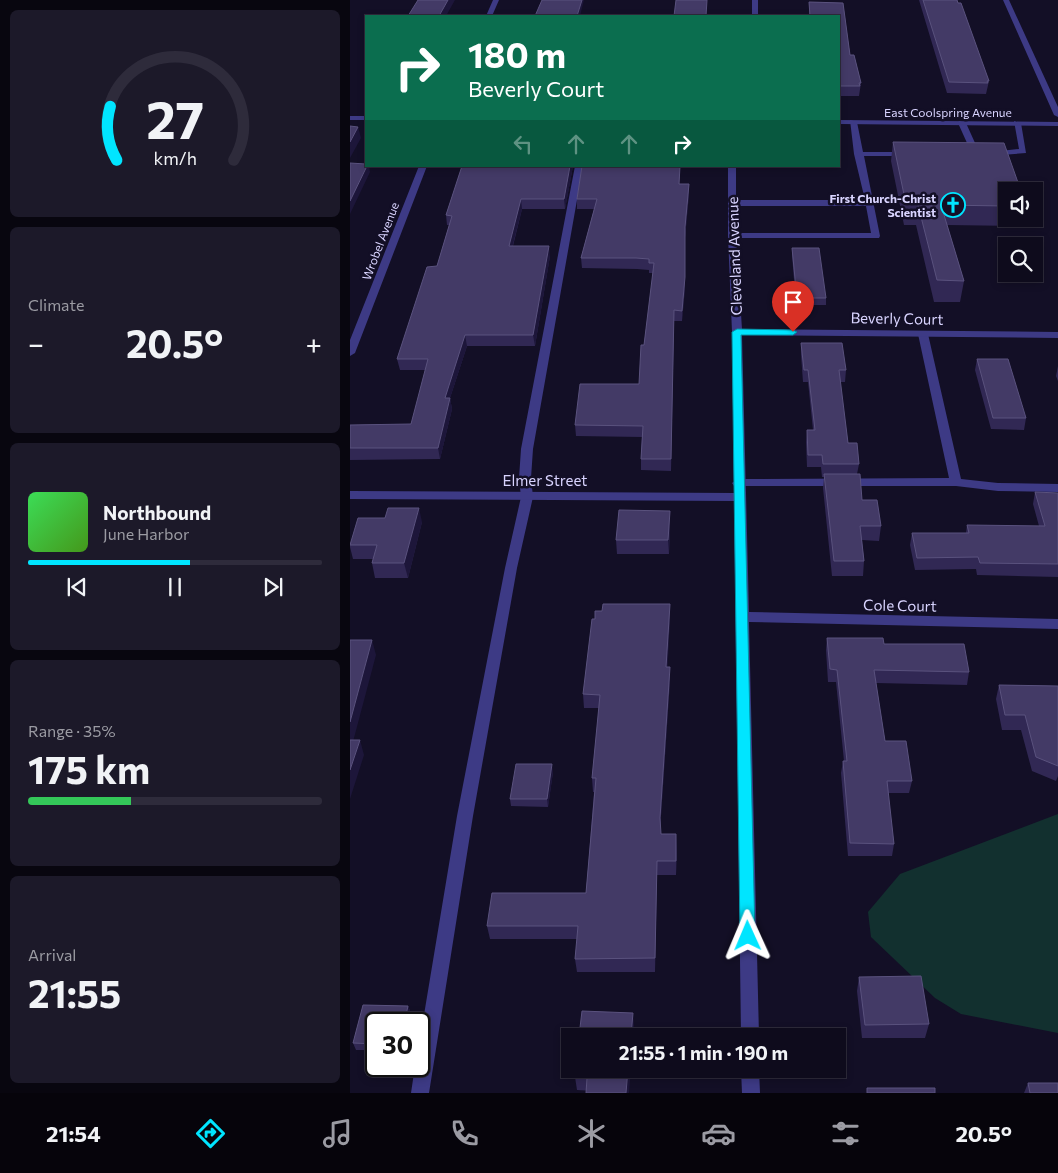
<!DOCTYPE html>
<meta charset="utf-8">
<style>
body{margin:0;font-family:Commissioner,sans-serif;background:#1c1929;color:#f1f3f6;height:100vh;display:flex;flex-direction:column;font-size:19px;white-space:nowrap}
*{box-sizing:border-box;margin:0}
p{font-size:16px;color:#9b9ba3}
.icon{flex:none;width:28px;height:28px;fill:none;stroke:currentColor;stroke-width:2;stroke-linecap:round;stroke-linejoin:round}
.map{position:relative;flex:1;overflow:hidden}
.side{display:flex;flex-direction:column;gap:10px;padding:10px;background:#08060f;width:350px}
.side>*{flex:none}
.hud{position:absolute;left:15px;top:15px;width:475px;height:152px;border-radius:0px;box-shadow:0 2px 8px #0003,0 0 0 1px #2e2b3b;background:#0b6e4f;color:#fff;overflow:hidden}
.controls{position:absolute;left:648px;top:182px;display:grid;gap:10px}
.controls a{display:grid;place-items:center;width:45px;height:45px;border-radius:0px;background:#0e0b1c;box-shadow:0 2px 8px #0003,0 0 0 1px #2e2b3b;font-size:25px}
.speed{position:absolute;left:15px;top:1012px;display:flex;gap:10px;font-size:25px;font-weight:700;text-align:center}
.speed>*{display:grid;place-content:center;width:65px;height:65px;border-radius:50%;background:#0e0b1c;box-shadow:0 2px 8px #0003,0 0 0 1px #2e2b3b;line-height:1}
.speed .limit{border:2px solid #111;border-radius:8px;background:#fff;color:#111}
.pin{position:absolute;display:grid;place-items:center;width:42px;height:42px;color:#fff;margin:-51px -21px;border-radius:50% 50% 50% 0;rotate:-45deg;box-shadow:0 0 5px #0007}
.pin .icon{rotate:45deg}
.me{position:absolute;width:55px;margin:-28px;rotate:359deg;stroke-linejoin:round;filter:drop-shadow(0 0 4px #0008)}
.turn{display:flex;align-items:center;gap:18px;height:105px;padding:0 20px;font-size:22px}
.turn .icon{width:65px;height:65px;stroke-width:2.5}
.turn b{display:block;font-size:35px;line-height:42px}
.lanes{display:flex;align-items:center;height:48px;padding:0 20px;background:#0003;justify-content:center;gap:25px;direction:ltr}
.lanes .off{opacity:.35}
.big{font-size:38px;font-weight:700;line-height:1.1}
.side .widget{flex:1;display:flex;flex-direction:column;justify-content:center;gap:8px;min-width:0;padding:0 18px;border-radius:8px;background:#1c1929}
.side .dial{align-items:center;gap:0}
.dial svg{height:130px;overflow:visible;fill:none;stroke:#2e2b3b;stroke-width:7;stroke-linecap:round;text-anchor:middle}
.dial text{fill:#f1f3f6;stroke:none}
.song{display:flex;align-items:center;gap:15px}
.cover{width:60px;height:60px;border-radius:8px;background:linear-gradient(135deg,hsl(130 70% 55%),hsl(100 70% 35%))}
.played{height:5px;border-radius:2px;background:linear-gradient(90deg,#00e5ff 55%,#2e2b3b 55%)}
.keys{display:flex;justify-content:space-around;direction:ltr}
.heat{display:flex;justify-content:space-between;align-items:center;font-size:28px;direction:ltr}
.charge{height:8px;border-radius:4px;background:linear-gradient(90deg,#34c759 35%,#2e2b3b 0)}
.trip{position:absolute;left:211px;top:1028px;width:285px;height:50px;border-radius:0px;background:#0e0b1c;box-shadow:0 2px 8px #0003,0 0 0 1px #2e2b3b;font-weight:700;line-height:50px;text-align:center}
.tab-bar{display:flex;height:80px;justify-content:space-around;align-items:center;background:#06040b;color:#9b9ba3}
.tab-bar .icon{width:35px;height:35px}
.tab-bar .active{color:#00e5ff}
.tab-bar b{font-size:22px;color:#f1f3f6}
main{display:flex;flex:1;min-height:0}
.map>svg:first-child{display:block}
.green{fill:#12302f}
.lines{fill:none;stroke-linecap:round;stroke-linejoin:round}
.service{fill:#3d3a85;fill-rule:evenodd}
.minor{fill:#3d3a85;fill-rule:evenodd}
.tertiary{fill:#3d3a85;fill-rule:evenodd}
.wall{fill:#312854}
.shaded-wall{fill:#1d163a}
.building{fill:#433a66;stroke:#5a527e}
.route{fill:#00e5ff;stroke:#0095a6}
.labels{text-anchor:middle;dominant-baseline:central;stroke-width:5;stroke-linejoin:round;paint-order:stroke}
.far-street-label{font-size:12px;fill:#d9d4ff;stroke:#130f26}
.far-poi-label{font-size:12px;font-weight:bold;fill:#d9d4ff;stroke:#130f26;text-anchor:end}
.street-label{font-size:15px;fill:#d9d4ff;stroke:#130f26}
</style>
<main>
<section class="side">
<div class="widget dial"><svg viewBox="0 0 100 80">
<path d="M14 69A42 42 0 1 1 86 69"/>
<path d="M14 69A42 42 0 0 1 10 36" stroke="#00e5ff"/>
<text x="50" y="56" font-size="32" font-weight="700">27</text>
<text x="50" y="72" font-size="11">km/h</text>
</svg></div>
<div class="widget"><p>Climate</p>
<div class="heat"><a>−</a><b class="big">20.5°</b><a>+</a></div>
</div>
<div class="widget">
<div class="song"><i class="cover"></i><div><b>Northbound</b><p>June Harbor</p></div></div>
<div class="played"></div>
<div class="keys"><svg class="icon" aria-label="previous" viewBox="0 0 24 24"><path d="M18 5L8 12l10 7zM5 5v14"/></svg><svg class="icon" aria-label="pause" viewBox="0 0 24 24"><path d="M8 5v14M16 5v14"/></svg><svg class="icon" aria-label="next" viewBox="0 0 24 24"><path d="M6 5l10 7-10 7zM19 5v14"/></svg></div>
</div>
<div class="widget"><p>Range · 35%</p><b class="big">175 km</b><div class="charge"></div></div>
<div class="widget"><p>Arrival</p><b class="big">21:55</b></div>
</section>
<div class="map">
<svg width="708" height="1093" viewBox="0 0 708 1093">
<rect width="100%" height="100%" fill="#130f26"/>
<path class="green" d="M708 814V1033L611 1014 585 998 521 937 518 912 550 874Z"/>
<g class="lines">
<path class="service" d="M500 120 507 122 513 152H559L563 154 559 156H514L530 236 529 238H379V234L382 233H521L516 206H382L378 203 382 200H515L504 154Z
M609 121 616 123 630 154 629 156 622 154 608 123Z
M664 121 671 123 676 153 638 156V152H641L669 149Z
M225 166H233L183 449 181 478 183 497 167 568 123 816 79 1093H61L65 1066H69V1045L107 816 155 568 171 497 169 478 171 449Z
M573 331 578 334 611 479 648 483 708 484V492L648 491 606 486H384L382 483 388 479 599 478 568 334Z"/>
<path class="minor" d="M143 0H149L142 16H136Z
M653 0H659L708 107V117L704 115Z
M69 166H77L5 353 0 356V340Z
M378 166H386V236L392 329 708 332V338L392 335 399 612 708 619V629L399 622 409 1036H391L384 501 0 499V491L384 493 382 332 378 236Z
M391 1069H409L410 1093H392Z"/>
<path class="tertiary" d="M402 0H408V16H402Z
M0 116H16V120H0Z
M489 120 708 122V126L489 124Z"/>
</g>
<path class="wall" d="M569 0H607L639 81 636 94 597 93Z
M459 2 493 3 500 55H504L511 83 509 96H489V16H459Z
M543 142 656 191V219H674L673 226 597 225 614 281 610 302H584L566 225H554L541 161Z
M112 166H223L215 209H172L163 246 200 256 185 346H117L100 398 102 409 90 459 0 460V425L61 424 76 370H50L47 359 87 266 99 225H97L96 215Z
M330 166 329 184H339V194L335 238V288L332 321H324L321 471 291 470V459L292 437 226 436 225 425 289 384 294 345 303 273H299V270L287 269 232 268 231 258 244 209H227V199Z
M442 248 476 298V305H446L442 255Z
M451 343 496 370 495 382H490L498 443 509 464 507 474 512 500 531 526 529 541 512 540 514 561 513 576H482L473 488 474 477H472L471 467H457L456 442 457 430H463L458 382H453L451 355Z
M627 359 676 418 674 430 641 429 625 370Z
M708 366V381L706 376Z
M685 492 708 493V577L627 575 626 569 565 570 560 545 562 533H616L617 525 689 526 683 504Z
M72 522 58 578H25L22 563 23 559H3L0 547V543Z
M320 525 319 554H267L266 540Z
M320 618 317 667 320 681 310 831 311 834 327 848 326 875H307L305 972H227L225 959 227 939H140L137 926 236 893 244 792H243L242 778 249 708H234L233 694Z
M477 638 534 644 619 672 617 685 526 683 535 741 562 781 559 793H538L544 844 542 856H498L491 773 493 761H494L486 682H478L476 650Z
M649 685 708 686V776L706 781 682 771 671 730H652L646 699Z
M203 772 198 807 161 806 160 799Z
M509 977 579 1024 575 1038H512L507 991Z
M13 1005 58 1006 61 1013 58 1024H26V1050H6L3 1043Z
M226 1069 279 1093 227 1090 225 1077Z
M678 1083 708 1093H674Z"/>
<path class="shaded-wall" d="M98 0H105L96 16H89Z
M232 0H234L230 16H227Z
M8 127 11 138 0 158V142Z
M17 166H19L20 172 0 214V201Z
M220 166H223L215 209 214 199Z
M339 184V194L335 238V288L332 321 335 227Z
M171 199 172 209 160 256 159 246Z
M199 246 200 256 185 346 183 335Z
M324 310V321L321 471V459Z
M115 335 117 346 100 398 102 409 90 459 88 448 95 398Z
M69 508 72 522 58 578 54 563Z
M320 511V525L319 554 318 540Z
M320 604V618L317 681 316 667Z
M22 640 26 655 0 753V722Z
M320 667V681L310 831V818Z
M10 740 14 755 0 799V770Z
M202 764 203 772 198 807 197 799Z
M326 834 327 848 326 875Z
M307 861V875L305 972V958Z
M58 1006 61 1013 58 1024H54Z
M283 1013 284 1026 283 1036H281Z
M278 1069H281L279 1093H276Z"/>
<path class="building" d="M68 0H98L89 16H58Z
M192 0H232L227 16H185Z
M326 0H357L356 16H324Z
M573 0H607L608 3H611L639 81H637L638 83 599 82Z
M459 2 493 3 500 55H504L511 83H509L510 86H489V16H460Z
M0 126 8 127 0 142Z
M543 142 654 143 671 191H656V206L591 205 614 281 587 280 568 205 556 204Z
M0 163 16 164V166H17L0 201Z
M112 166H220L214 199H171L159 246H199L183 335H115L95 398H100L88 448H0V425L61 424 78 359H47L77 267 87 266 102 216 96 215Z
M232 166H330L329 184H339L335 227V277L332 311 324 310 321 459H291L293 426 225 425 230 384H289L291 345H294L304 263H299V259L286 258H231L247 199H227Z
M442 248H469L476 298H447Z
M451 343H492L496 370H489L498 443H507L509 464H473L472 455H458L457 430H465L458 370H454Z
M627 359H658L676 418H643Z
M474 474H510L512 500H527L531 526H510L514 561H484Z
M685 492 708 493V564L630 563 628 557 567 558 562 533H619L617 525 695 526Z
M38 508H69L54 563H22L27 545H0L8 518H35Z
M269 510 320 511 318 540H266Z
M253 604H320L316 667H320L310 818 311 834H326V861H307L305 958 225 959 228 926H137L142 893H236L246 778H242L250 695 233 694 242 619H245V611H252Z
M477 638H533L534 644H614L619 672 524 670 535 741H556L562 781H537L544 844 500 843 493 761H497L487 670 480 669Z
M0 640H22L0 722Z
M649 685 708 686V766L686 757 675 715H655Z
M0 740H10L0 770Z
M166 764H202L197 799H160Z
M571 976 579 1024 515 1025 509 977Z
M13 1005 58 1006 54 1024H26V1044L3 1043Z
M232 1011 283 1013 281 1036H229Z
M226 1069H278L276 1093H236L237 1078 225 1077Z
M678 1083H708V1093H680Z
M517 1088H585V1093H517Z"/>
<path class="route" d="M387 329 443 330 447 332 443 335H391L405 936 403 941 398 943 392 941 390 936 382 332Z"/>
<defs>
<symbol id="church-ring" viewBox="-11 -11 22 22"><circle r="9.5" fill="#130f26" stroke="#00e5ff" stroke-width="1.5"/><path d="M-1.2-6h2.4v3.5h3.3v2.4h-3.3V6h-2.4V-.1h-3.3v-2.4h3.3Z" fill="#00e5ff"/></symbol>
</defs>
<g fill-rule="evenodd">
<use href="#church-ring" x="589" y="191" width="28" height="28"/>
</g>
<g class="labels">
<g class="far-street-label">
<text x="598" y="112">East Coolspring Avenue</text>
<text transform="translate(30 241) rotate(-69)">Wrobel Avenue</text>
</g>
<g class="far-poi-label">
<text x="586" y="198">First Church-Christ<tspan x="586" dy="14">Scientist</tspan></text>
</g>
<g class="street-label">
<text transform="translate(384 256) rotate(-92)">Cleveland Avenue</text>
<text transform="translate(547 318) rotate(1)">Beverly Court</text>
<text x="195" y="480">Elmer Street</text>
<text transform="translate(550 605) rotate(1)">Cole Court</text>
</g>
</g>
</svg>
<div class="controls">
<a><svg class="icon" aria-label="sound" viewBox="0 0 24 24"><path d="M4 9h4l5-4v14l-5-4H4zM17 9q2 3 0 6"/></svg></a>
<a><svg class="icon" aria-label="search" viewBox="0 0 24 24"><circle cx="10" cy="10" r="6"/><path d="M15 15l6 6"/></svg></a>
</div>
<div class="speed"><div class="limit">30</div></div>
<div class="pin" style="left:443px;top:332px;background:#d93025"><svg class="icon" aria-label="arrive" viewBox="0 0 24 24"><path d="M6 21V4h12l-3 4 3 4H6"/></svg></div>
<svg class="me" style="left:398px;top:936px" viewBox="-20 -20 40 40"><path d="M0-17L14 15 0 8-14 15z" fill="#00e5ff" stroke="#fff" stroke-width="4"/></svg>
<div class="trip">21:55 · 1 min · 190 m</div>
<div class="hud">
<div class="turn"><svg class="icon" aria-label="right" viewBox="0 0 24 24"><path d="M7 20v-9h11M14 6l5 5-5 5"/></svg><div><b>180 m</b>Beverly Court</div></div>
<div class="lanes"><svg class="icon off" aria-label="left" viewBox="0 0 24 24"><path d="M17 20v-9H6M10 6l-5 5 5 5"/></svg><svg class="icon off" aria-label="ahead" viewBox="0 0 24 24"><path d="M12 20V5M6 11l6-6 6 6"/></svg><svg class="icon off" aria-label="ahead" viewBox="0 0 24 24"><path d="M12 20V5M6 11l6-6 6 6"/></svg><svg class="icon" aria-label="right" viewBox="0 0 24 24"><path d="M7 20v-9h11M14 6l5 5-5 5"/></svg></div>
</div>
</div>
</main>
<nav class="tab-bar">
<b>21:54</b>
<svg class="icon active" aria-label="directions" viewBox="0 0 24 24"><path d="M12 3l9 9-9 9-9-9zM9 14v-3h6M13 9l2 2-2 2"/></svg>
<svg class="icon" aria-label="music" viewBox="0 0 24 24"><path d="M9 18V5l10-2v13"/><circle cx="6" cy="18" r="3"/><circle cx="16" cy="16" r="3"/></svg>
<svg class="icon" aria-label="phone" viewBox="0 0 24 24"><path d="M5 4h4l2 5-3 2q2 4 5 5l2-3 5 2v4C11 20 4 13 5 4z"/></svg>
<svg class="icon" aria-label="climate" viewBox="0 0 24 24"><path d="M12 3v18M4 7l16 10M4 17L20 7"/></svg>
<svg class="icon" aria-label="car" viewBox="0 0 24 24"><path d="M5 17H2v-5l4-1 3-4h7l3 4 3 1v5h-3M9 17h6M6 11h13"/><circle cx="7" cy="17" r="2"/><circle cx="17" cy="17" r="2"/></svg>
<svg class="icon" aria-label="filters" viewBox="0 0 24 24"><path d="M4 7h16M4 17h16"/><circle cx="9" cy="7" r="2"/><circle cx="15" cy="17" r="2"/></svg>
<b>20.5°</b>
</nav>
